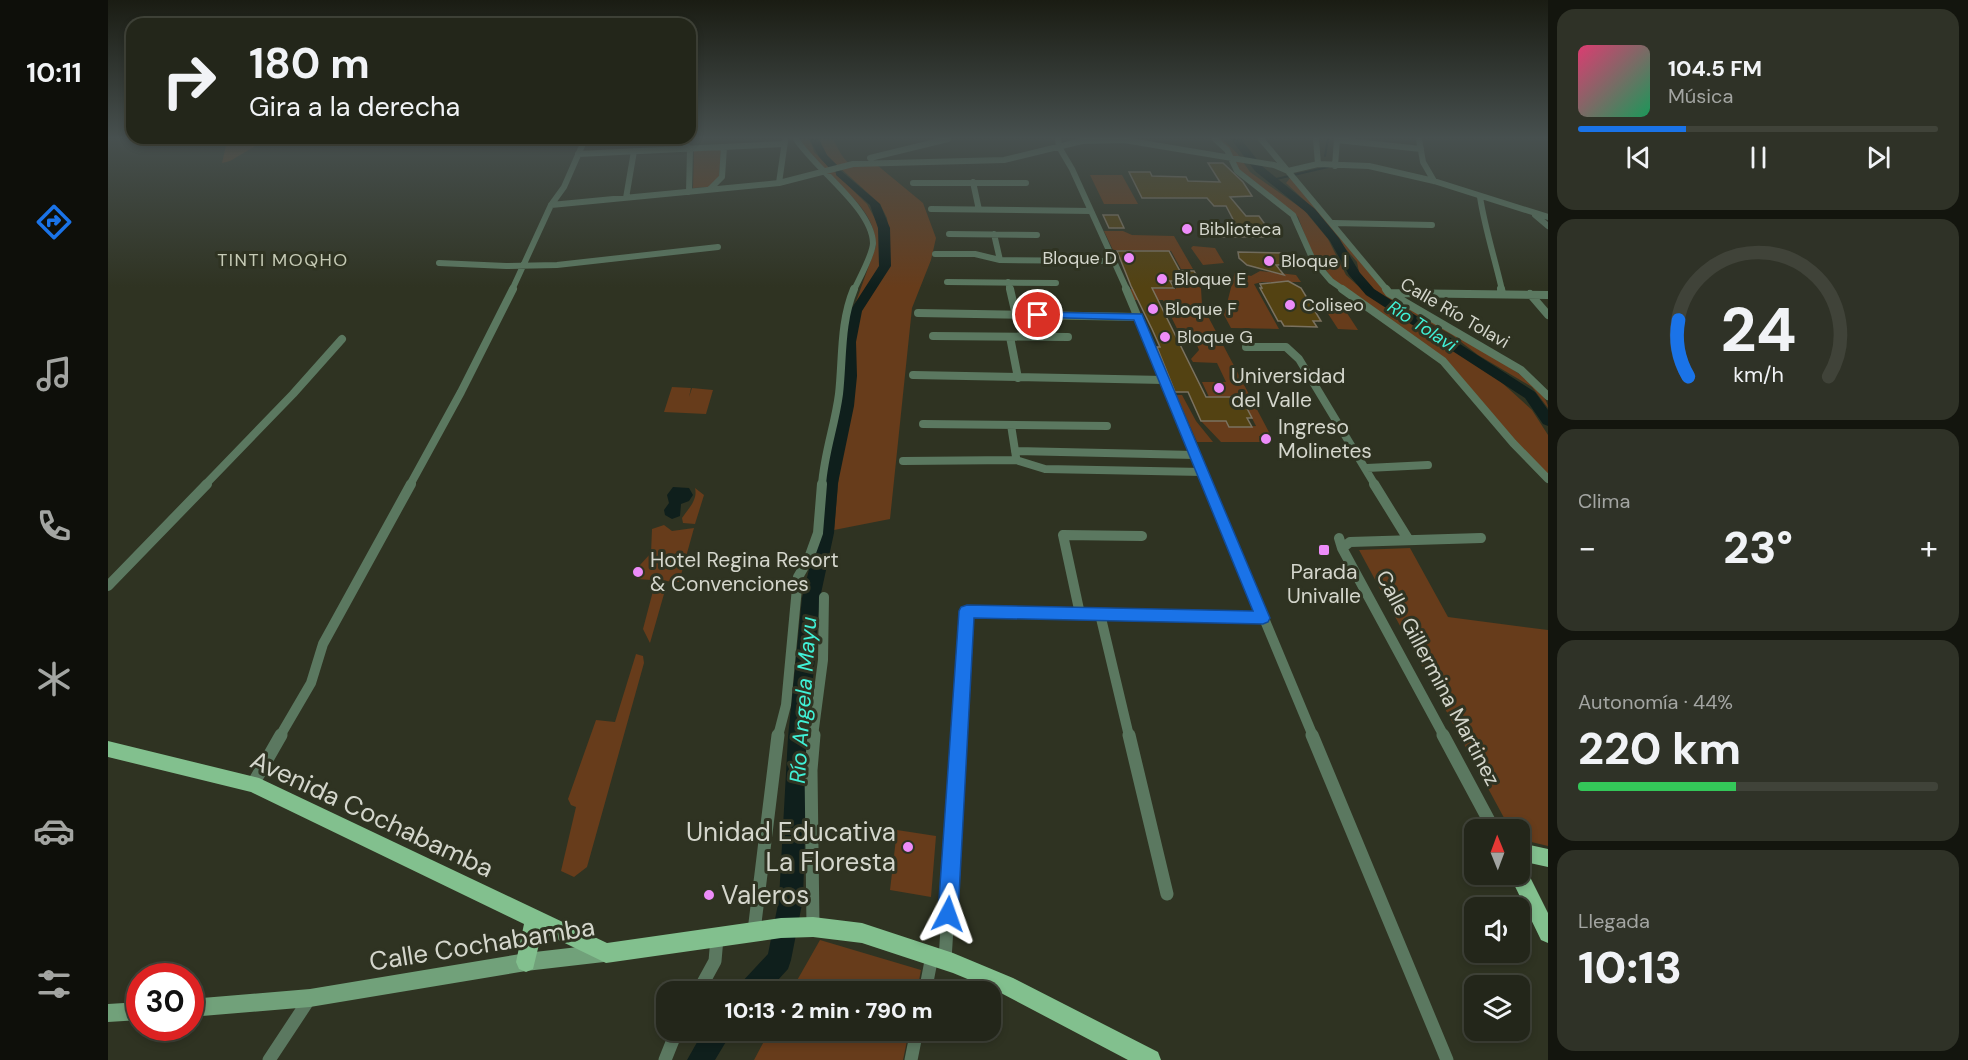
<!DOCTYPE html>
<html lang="es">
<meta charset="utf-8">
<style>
body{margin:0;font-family:"DM Sans",sans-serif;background:#2f3227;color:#f1f3f6;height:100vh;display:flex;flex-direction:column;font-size:22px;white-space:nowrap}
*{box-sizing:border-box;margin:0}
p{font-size:20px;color:#a3a5a2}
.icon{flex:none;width:33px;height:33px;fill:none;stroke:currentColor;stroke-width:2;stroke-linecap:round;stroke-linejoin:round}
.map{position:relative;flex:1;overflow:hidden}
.details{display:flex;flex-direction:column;gap:9px;padding:9px;background:#13150e;width:420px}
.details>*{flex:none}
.banner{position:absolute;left:18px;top:18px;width:570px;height:126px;border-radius:18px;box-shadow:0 3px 9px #0003,0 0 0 2px #404339;background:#23261a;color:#f1f3f6;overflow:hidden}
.needle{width:39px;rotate:359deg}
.buttons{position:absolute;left:1356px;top:819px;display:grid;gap:12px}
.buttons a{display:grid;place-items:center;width:66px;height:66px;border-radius:12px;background:#23261a;box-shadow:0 3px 9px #0003,0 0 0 2px #404339;font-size:30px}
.speed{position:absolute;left:18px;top:963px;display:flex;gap:12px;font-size:30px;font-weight:700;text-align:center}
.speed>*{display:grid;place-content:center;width:78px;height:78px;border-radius:50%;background:#23261a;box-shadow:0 3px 9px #0003,0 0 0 2px #404339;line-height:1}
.speed .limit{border:9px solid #d22;background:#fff;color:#111}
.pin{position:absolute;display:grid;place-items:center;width:51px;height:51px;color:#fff;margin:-26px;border:3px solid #fff;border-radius:50%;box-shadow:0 2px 6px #0007}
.me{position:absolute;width:66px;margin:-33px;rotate:4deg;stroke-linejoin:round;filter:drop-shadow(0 0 4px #0008)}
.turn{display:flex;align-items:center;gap:21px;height:126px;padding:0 24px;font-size:27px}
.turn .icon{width:78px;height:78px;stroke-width:2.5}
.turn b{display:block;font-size:42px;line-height:51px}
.big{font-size:45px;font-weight:800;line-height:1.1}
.details .widget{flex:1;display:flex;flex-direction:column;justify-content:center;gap:9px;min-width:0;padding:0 21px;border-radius:18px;background:#2f3227}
.details .dial{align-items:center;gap:0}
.dial svg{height:156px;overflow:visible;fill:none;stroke:#404339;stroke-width:7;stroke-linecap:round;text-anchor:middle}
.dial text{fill:#f1f3f6;stroke:none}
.song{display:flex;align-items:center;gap:18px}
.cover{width:72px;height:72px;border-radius:9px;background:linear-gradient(135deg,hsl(340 70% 55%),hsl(150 70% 35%))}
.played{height:6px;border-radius:3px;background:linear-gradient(90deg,#1a73e8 30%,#404339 30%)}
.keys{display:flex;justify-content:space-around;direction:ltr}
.heat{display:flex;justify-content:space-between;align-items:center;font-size:33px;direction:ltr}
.charge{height:9px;border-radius:4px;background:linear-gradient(90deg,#34c759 44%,#404339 0)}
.trip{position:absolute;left:548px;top:981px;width:345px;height:60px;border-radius:18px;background:#23261a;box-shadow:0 3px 9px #0003,0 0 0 2px #404339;font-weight:800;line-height:60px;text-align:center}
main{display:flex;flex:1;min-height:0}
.dock{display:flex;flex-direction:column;width:108px;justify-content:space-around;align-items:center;background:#0e0f0a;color:#a3a5a2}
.dock .icon{width:42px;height:42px}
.dock .active{color:#1a73e8}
.dock b{font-size:27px;color:#f1f3f6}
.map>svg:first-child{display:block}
.green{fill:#673c1b}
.water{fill:#0f1f1c}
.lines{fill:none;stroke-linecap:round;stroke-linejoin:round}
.stream{stroke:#0f1f1c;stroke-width:2}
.river{fill:#0f1f1c;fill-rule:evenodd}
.building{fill:#534212;stroke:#7b7260;stroke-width:1.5}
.street-far3{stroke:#5b7860;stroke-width:6}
.street-far2{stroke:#5b7860;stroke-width:8}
.street-far1{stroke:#5b7860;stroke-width:10}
.street{stroke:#5b7860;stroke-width:13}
.secondary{fill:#71a17a;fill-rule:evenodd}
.primary{fill:#82c08e;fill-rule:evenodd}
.route{fill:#1a73e8;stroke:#114b97;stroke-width:1.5}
.poi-dot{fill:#ed8cf9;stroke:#2f3322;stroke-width:2}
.labels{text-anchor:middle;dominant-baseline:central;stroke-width:6;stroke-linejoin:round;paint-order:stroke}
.far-poi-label{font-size:18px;fill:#d4d6cc;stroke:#2f3322;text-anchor:start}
.far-neighbourhood-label{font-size:18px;letter-spacing:1.5px;fill:#c6cbb6;stroke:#2f3322}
.far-street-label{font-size:18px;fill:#d4d6cc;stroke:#2f3322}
.far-water-label{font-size:18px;font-style:italic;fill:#40f1d7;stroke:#2f3322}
.poi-label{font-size:21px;fill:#d4d6cc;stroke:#2f3322;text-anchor:start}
.street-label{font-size:21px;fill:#d4d6cc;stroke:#2f3322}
.water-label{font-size:22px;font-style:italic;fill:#40f1d7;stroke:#2f3322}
.near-street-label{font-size:26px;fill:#d4d6cc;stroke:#2f3322}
.near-poi-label{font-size:26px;fill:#d4d6cc;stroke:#2f3322;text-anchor:end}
</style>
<main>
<nav class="dock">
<b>10:11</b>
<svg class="icon active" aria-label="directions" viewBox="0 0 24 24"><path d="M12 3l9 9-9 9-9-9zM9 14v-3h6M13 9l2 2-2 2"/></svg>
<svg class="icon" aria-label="music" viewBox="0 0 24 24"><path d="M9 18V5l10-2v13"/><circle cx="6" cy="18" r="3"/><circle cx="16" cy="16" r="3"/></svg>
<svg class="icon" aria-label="phone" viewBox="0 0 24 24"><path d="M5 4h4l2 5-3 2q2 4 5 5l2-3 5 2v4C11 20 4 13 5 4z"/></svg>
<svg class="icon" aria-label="climate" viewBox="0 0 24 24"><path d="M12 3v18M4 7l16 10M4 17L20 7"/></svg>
<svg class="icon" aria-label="car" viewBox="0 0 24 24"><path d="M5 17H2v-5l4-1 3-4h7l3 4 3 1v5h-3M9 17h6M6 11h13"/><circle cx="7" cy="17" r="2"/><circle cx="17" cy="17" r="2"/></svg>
<svg class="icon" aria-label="filters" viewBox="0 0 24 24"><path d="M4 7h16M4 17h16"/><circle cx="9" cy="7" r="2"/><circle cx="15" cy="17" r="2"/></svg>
</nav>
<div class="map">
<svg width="1440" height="1060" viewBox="0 0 1440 1060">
<rect width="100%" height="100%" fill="#2f3322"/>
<path class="green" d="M130 139H159L122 161 114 163 119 141Z
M692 139H702L706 152 759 204 772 228V265L745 310 768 246C766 195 711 182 692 139Z
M710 139H725C738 164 740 169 769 165L815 203 828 238 823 260 804 308 782 519 726 530 731 474 744 403 748 333 753 312 781 266 782 241 779 218 772 204 719 156Z
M1109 139H1114L1129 153 1142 172 1196 210 1220 239 1238 275 1258 293 1381 371 1424 410 1440 435V475L1397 431 1349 372 1227 282 1203 251 1190 217 1129 168Z
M613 149 611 177 601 187 585 188 586 150Z
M982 175H1014L1030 204H996Z
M1183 177 1278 293 1288 302C1316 318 1440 378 1440 408L1424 387 1370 355 1344 335 1271 295 1251 272 1249 262 1219 227 1210 213 1178 183Z
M996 231H1015L1024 235 1066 236 1085 269H1073L1063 251 1005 250Z
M1085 246 1107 248 1116 263 1095 265 1083 248Z
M1152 271 1188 275 1193 282H1154L1146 284 1171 329 1123 328 1116 315 1127 272 1143 276Z
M1066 283H1082L1093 288 1094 305 1163 436H1151L1153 442H1113L1093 421H1118L1121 427 1148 426 1133 397H1101L1094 382H1118L1109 363 1085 362 1083 359 1091 350 1089 345H1077L1055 300H1026L1021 289H1068Z
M1217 309 1237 310 1250 330 1230 329Z
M564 387 583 388 581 397 584 388 605 390 598 414 556 412Z
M1068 395H1074L1088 421 1105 442H1089Z
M587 488 596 495 587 524 575 523 574 518C580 509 590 500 587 488Z
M556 525 564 531 586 528 571 582 529 579 532 565 543 553 544 529Z
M1302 548 1340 617 1440 630V846L1415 840 1412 837V830L1403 829 1401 827 1251 550Z
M549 589 557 591 556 594 542 643 535 629 545 591Z
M528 654 535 656 536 663 479 867 466 877 453 871 468 807 463 805 460 799 488 720 507 722Z
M789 830 828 836 823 897 782 890Z
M712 940 813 970 809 991H683Z
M662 1030H801V1031L795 1060H646Z"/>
<path class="water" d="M565 487 581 488 585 495 581 501 573 504 572 516 564 519 557 515 556 510 561 503 559 495Z"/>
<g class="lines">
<path class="stream" d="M1217 156 1220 139
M1164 180 1220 167"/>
<path class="river" d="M701 139H711L719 155 731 167 730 169H722L712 158Z
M1123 139H1133L1155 167 1207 209 1231 238 1252 273 1266 289 1427 392 1440 410V426L1435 424 1417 398 1258 295 1241 275 1222 241 1199 213 1147 171Z
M732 170 772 204 782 228 783 266 754 311 748 342 749 376 746 406 730 483 726 533 712 598 700 737 695 899 683 960 680 969 659 992H630L633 983 660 954 671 899 680 737 694 598 710 533 714 483 732 406 735 376 734 342 742 311 771 266 770 228 762 205 728 175V171Z
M596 1030H625L607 1060H579Z"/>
</g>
<path class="building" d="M1100 163H1115L1135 182 1144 196 1122 197 1138 216H1151L1161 230H1151L1156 237H1112L1107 227 1128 225 1118 206H1106L1099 198H1034L1021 172H1042L1044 176 1078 177 1080 181 1112 182Z
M995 215H1010L1016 228H1001Z
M1009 251H1061L1072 271H1086L1092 281H1062L1066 288H1044L1098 397H1133L1144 418H1139L1144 427H1121L1118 421H1093L1080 392H1067L1049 347H1052L1044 329 1023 286Z
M1130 252 1179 253 1182 256 1202 264 1168 265 1176 275 1139 265 1131 258Z
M1180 281 1193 288 1213 321H1205L1209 327 1176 326 1173 321H1170L1152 288H1154L1152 284Z"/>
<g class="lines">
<path class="street-far3" d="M577 139 578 146 582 149 581 192
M688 139C707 169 764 208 765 243 765 254 751 279 746 290
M950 139 951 147 964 169 1019 290
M1107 139 1119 150 1129 171 1185 215 1205 260 1223 281 1236 290
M1153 139 1279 290
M1208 139 1210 164
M1311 139 1315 162 1326 181
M1229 140 1313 149
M470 154 676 144
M762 158 840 139
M1227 166 1229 139
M865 182 871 210
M671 183 677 141
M805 183H918
M602 189 614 177 616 147
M1372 197C1377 229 1387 259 1394 290
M518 198 526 151
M443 205 671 183 745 164 896 160 974 141 1016 140 1166 165 1180 171 1210 164 1261 166 1326 181 1440 217
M823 209 983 211
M1427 215 1440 226
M1225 223 1324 225
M841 234 929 235
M886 234 892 260
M827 254H867L892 260 1005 261
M331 263 398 266 449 265 610 247
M839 282 948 283
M900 282 902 290
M404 290 443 205 456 187 477 139"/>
<path class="street-far2" d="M902 289 908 315
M1018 289 1100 485
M1234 289 1335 361 1405 443 1440 479
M1278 289 1281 293 1413 370 1440 396
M1393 289 1394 293
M1283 293 1440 295
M1422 294 1440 315
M810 313 1030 317
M825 336 960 337
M902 337 910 378
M1138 347H1178L1191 359 1267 485
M805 375 1056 380
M815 424 999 426
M903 425 908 457
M907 451 1087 455
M795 461 908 460 937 469 1095 472
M1259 468 1320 465
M97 485 185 394 234 339
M302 485 353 392 405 289
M714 485C716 454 727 425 731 394 735 358 732 323 746 289"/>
<path class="street-far1" d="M1100 484 1205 736
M1266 484 1300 539
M1231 538 1234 548 1336 736
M1234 548 1242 542 1373 538
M0 586 99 484
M972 614 955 535 1034 536
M992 614 1021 736
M172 736 203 683 215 644 303 484
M670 736 678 705 690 577 701 558 710 533 714 484
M705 736 715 660 716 597
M851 736 859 611 1155 618"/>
<path class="street" d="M1021 735 1059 894
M1204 735 1339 1060
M1335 735 1386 830
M145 784 173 735
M705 927 703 770 706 735
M646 931 670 735
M837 960 851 735
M590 992 607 961 609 938
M817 992 824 956
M161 1060 202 998
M557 1060 569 1030
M803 1060 809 1030"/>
<path class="secondary" d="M496 944 502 947 505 953 502 959 496 962 418 971 202 1007 82 1017V999L202 989 418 953Z
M32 1002V1020L0 1022V1004Z"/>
<path class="primary" d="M0 741 151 778 499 943 673 918 705 917 754 923 845 953 905 978 1050 1052 1053 1060H1020L891 992 845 973 754 943 705 937 673 938 498 963 434 932 425 969 418 972 411 969 408 962 416 924 143 792 0 757Z
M1412 843 1440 849V867L1412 861Z
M1412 865 1417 867 1440 913V943L1433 940 1401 874H1412Z"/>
</g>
<linearGradient id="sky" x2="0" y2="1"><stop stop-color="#1a1c13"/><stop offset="0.48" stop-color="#47504f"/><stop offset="1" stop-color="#47504f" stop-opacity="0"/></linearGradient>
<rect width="1440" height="287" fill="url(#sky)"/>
<path class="route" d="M930 312 1034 314 1162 618 1160 622 1155 624 866 618 850 914 847 921 840 924 833 921 830 914 851 611 853 607 859 605 1145 611 1026 320 926 317V313Z"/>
<g class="poi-dot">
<circle cx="1079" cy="229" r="6"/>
<circle cx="1021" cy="258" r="6"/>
<circle cx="1161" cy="261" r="6"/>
<circle cx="1054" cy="279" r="6"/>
<circle cx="1182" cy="305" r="6"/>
<circle cx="1045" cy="309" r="6"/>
<circle cx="1057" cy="337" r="6"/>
<circle cx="1111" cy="388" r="6"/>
<circle cx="1158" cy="439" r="6"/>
<rect x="1210" y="544" width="12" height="12" rx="3"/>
<circle cx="530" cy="572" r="6"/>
<circle cx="800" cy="847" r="6"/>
<circle cx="601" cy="895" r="6"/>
</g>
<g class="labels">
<g class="far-poi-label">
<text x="1091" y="229">Biblioteca</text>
<text x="1009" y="258" text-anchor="end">Bloque D</text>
<text x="1173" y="261">Bloque I</text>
<text x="1066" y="279">Bloque E</text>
<text x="1194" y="305">Coliseo</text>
<text x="1057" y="309">Bloque F</text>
<text x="1069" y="337">Bloque G</text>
</g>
<g class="far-neighbourhood-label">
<text x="175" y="260">TINTI MOQHO</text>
</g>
<g class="far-street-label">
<text transform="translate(1347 313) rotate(30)">Calle Río Tolavi</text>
</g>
<g class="far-water-label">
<text transform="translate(1314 326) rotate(33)">Río Tolavi</text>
</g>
<g class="poi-label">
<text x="1123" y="376">Universidad<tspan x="1123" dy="24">del Valle</tspan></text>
<text x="1170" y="427">Ingreso<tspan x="1170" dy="24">Molinetes</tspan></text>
<text x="542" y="560">Hotel Regina Resort<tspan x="542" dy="24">&amp; Convenciones</tspan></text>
<text x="1216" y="572" text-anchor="middle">Parada<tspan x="1216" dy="24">Univalle</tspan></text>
</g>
<g class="street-label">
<text transform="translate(1330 678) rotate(62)">Calle Gillermina Martinez</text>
</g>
<g class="water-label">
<text transform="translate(695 700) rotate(-86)">Río Angela Mayu</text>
</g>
<g class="near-street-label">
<text transform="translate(264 814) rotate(25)">Avenida Cochabamba</text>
<text transform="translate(374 944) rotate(-9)">Calle Cochabamba</text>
</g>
<g class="near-poi-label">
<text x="788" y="832">Unidad Educativa<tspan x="788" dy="30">La Floresta</tspan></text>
<text x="613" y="895" text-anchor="start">Valeros</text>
</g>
</g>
</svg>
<div class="buttons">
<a><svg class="needle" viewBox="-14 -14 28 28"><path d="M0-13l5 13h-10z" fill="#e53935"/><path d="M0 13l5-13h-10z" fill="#a3a5a2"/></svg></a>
<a><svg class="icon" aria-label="sound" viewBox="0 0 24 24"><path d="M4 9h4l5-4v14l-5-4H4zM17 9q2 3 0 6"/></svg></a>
<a><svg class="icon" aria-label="layers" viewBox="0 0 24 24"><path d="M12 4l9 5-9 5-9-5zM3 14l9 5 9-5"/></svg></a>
</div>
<div class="speed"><div class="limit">30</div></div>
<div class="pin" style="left:930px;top:315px;background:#d93025"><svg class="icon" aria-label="arrive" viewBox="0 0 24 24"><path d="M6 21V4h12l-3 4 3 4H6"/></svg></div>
<svg class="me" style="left:840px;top:914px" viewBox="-20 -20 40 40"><path d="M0-17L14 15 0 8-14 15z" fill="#1a73e8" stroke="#fff" stroke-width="4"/></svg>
<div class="trip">10:13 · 2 min · 790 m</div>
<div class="banner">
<div class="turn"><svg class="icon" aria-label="right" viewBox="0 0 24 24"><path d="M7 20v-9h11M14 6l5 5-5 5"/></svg><div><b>180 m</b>Gira a la derecha</div></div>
</div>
</div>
<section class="details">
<div class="widget">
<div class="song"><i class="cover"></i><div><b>104.5 FM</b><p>Música</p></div></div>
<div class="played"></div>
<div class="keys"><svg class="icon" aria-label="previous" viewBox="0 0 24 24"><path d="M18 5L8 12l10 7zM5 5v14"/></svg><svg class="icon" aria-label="pause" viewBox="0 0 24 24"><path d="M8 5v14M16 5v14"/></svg><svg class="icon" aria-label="next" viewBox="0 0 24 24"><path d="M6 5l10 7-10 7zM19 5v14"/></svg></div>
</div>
<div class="widget dial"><svg viewBox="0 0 100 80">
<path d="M14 69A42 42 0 1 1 86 69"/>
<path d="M14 69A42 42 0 0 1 9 40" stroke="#1a73e8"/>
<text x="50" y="56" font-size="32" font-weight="700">24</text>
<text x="50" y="72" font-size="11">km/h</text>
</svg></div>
<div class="widget"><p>Clima</p>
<div class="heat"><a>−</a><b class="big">23°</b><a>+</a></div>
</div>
<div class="widget"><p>Autonomía · 44%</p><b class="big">220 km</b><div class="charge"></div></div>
<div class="widget"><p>Llegada</p><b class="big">10:13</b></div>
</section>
</main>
